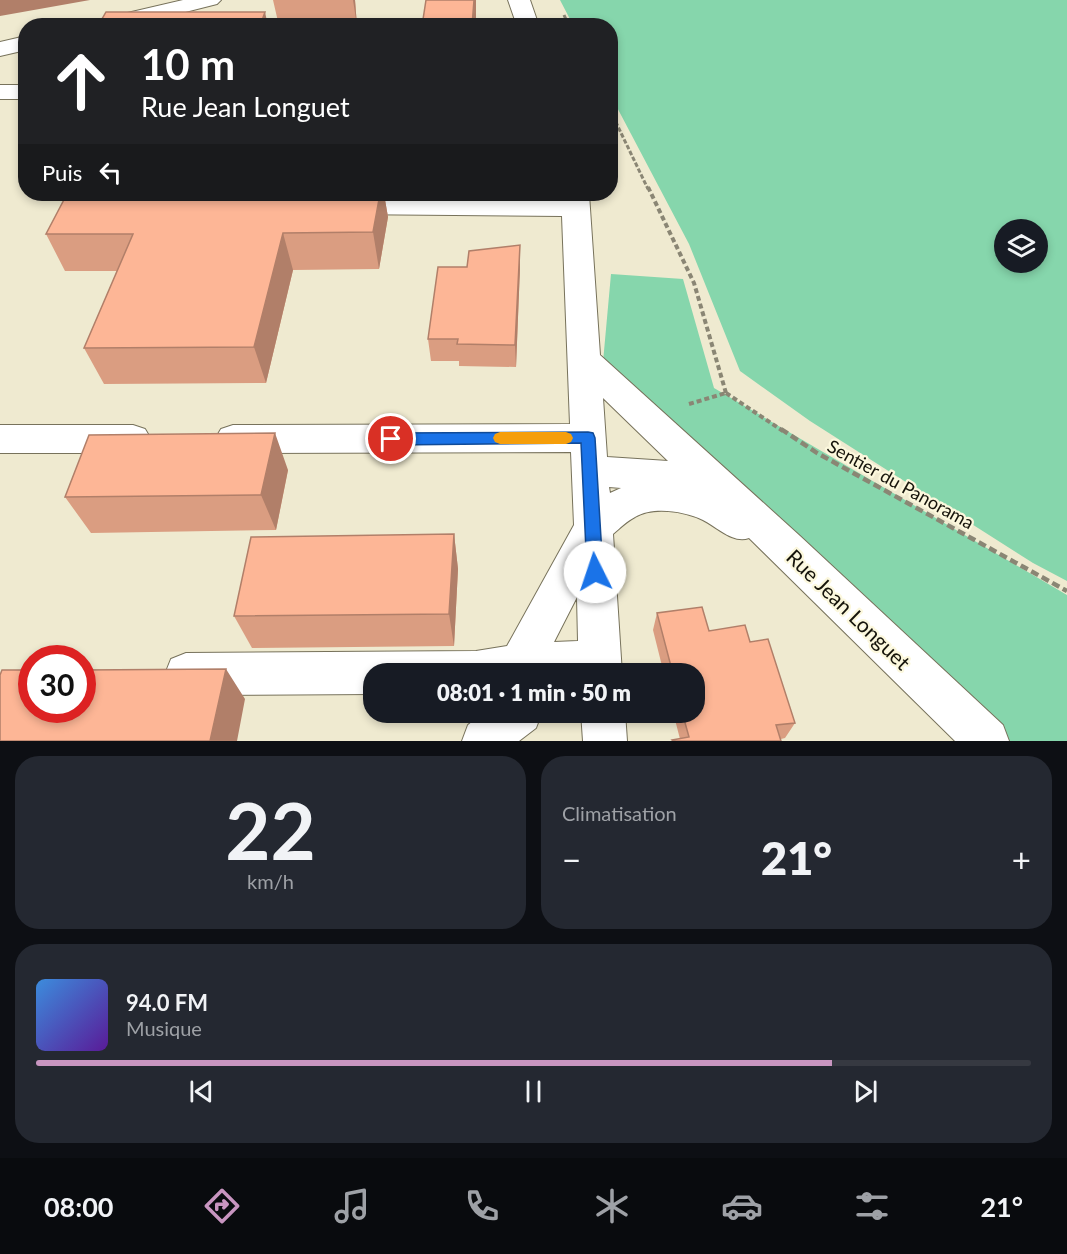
<!DOCTYPE html>
<html lang="fr">
<meta charset="utf-8">
<style>
body{margin:0;font-family:Lato,sans-serif;background:#242831;color:#f1f3f6;height:100vh;display:flex;flex-direction:column;font-size:22px;white-space:nowrap}
*{box-sizing:border-box;margin:0}
p{font-size:20px;color:#9ea1a6}
.icon{flex:none;width:33px;height:33px;fill:none;stroke:currentColor;stroke-width:2;stroke-linecap:round;stroke-linejoin:round}
.map{position:relative;height:741px;overflow:hidden}
.sheet{display:flex;flex-direction:column;gap:15px;padding:15px;background:#0d0f14;flex:1}
.sheet>*{flex:none}
.banner{position:absolute;left:18px;top:18px;width:600px;height:183px;border-radius:24px;box-shadow:0 3px 9px #0003;background:#202124;color:#fff;overflow:hidden}
.buttons{position:absolute;left:994px;top:219px;display:grid;gap:12px}
.buttons a{display:grid;place-items:center;width:54px;height:54px;border-radius:50%;background:#171b24;box-shadow:0 3px 9px #0003;font-size:30px}
.speed{position:absolute;left:18px;top:645px;display:flex;gap:12px;font-size:30px;font-weight:700;text-align:center}
.speed>*{display:grid;place-content:center;width:78px;height:78px;border-radius:50%;background:#171b24;box-shadow:0 3px 9px #0003;line-height:1}
.speed .limit{border:9px solid #d22;background:#fff;color:#111}
.pin{position:absolute;display:grid;place-items:center;width:51px;height:51px;color:#fff;margin:-26px;border:3px solid #fff;border-radius:50%;box-shadow:0 2px 6px #0007}
.me{position:absolute;width:66px;margin:-33px;rotate:356deg;stroke-linejoin:round;filter:drop-shadow(0 0 4px #0008)}
.turn{display:flex;align-items:center;gap:21px;height:126px;padding:0 24px;font-size:27px}
.turn .icon{width:78px;height:78px;stroke-width:2.5}
.turn b{display:block;font-size:42px;line-height:51px}
.then{display:flex;align-items:center;height:57px;padding:0 24px;background:#0003;gap:12px;font-size:22px}
.big{font-size:45px;font-weight:800;line-height:1.1}
.sheet .tile{flex:1;display:flex;flex-direction:column;justify-content:center;gap:9px;min-width:0;padding:0 21px;border-radius:24px;background:#242831}
.sheet .dial{align-items:center;gap:0}
.dial b{font-size:78px;line-height:1}
.song{display:flex;align-items:center;gap:18px}
.cover{width:72px;height:72px;border-radius:9px;background:linear-gradient(135deg,hsl(210 70% 55%),hsl(270 70% 35%))}
.played{height:6px;border-radius:3px;background:linear-gradient(90deg,#c895c0 80%,#363941 80%)}
.keys{display:flex;justify-content:space-around;direction:ltr}
.heat{display:flex;justify-content:space-between;align-items:center;font-size:33px;direction:ltr}
.sheet .tiles{flex:1;display:grid;gap:15px;grid-template-columns:1fr 1fr}
.tile:last-child{grid-column:span 2}
.trip{position:absolute;left:363px;top:663px;width:342px;height:60px;border-radius:24px;background:#171b24;box-shadow:0 3px 9px #0003;font-weight:800;line-height:60px;text-align:center}
.menu{display:flex;height:96px;justify-content:space-around;align-items:center;background:#090b0e;color:#9ea1a6}
.menu .icon{width:42px;height:42px}
.menu .current{color:#c895c0}
.menu b{font-size:27px;color:#f1f3f6}
.map>svg:first-child{display:block}
.green{fill:#86d6ac;fill-rule:evenodd}
.lines{fill:none;stroke-linecap:round;stroke-linejoin:round}
.minor-casing{stroke:#77725b;stroke-width:2}
.path-far2{stroke:#8a8674;stroke-width:3;stroke-dasharray:4.5 2;stroke-linecap:butt}
.path-far1{stroke:#8a8674;stroke-width:4;stroke-dasharray:5 3;stroke-linecap:butt}
.path{stroke:#8a8674;stroke-width:4.5;stroke-dasharray:8 4;stroke-linecap:butt}
.minor{fill:#fff;fill-rule:evenodd}
.wall{fill:#da9d81}
.shaded-wall{fill:#b17f69}
.building{fill:#fdb696;stroke:#b17f69;stroke-width:1.5}
.route{fill:#1a73e8;stroke:#114b97;stroke-width:1.5}
.slow{fill:#f59e0b}
.labels{text-anchor:middle;dominant-baseline:central;stroke-width:4.5;stroke-linejoin:round;paint-order:stroke}
.street-label{font-size:18px;fill:#16140b;stroke:#fcf8dd}
.near-street-label{font-size:21px;fill:#16140b;stroke:#fcf8dd}
</style>
<div class="map">
<svg width="1067" height="741" viewBox="0 0 1067 741">
<rect width="100%" height="100%" fill="#efead0"/>
<path class="green" d="M560 0H1067V581L1033 563 810 421 740 371 689 244 611 96 610 26 573 25ZM1005 230H1038V262H1005Z
M611 274 683 279 714 388 1067 595V741H956L603 362Z"/>
<g class="lines">
<defs>
<path id="minor" d="M183 0H221L217 4 130 26H90L93 21Z
M508 0H530L539 26H517Z
M26 36V50L0 56V42Z
M0 85H26V99H0Z
M562 194H589L600 355 800 536 1003 725 1009 741H955L749 538C733 544 717 527 703 520 684 511 653 506 635 517 627 521 620 528 613 534L622 674H374V694L186 695 171 689 165 674 171 659 186 653 476 651 507 646 574 525 571 452 233 453 221 449 215 439 221 429 233 425 570 424 562 216 341 214 331 211 327 205 331 199 341 196 561 198ZM603 398 668 461 607 457ZM609 487 621 488 610 493ZM577 597 578 641 554 642Z
M0 425H133L145 429 151 439 145 449 133 453H0Z
M484 712H542L536 728 519 741H462L468 725Z
M581 712H625L627 741H583Z"/>
</defs>
<use href="#minor" class="minor-casing"/>
<path class="path-far2" d="M564 15 569 26
M610 110 648 189"/>
<path class="path-far1" d="M648 187 694 283 726 393
M726 393 783 431
M689 404 726 393"/>
<path class="path" d="M781 429 817 453 1067 591"/>
<use href="#minor" class="minor"/>
</g>
<path class="wall" d="M273 0H355L357 26H279Z
M26 117V137L20 125Z
M67 194H392H384L388 217 379 269 293 270 266 383 104 384 84 348 117 271H65L46 234Z
M520 245V267L516 367 459 366V361H431L428 339 467 267Z
M288 470 276 530 91 533 65 497Z
M454 534 458 569 454 646 252 648 234 616Z
M657 613 709 631 750 642 795 723 785 738 781 739V741H672V740L680 739 673 712H694V674H664L653 630Z"/>
<path class="shaded-wall" d="M0 0H90L0 16Z
M353 0H355L357 26Z
M474 0H476V26H472Z
M265 12 268 26H260Z
M380 194H384L388 217 379 269 373 232Z
M283 233 293 270 266 383 254 347Z
M520 245V267L516 367 515 345Z
M275 433 288 470 276 530 261 495Z
M454 534 458 569 454 646 449 614Z
M226 669 245 699 237 741H210Z"/>
<path class="building" d="M426 0H474L472 26H422Z
M106 12H265L260 26H98Z
M26 117V125H20Z
M67 194H380L373 232 283 233 254 347 84 348 133 234H46Z
M520 245 515 345 457 344 458 339H428L438 267H467L469 251Z
M275 433 261 495 65 497 89 435Z
M454 534 449 614 234 616 251 537Z
M702 607 709 631 745 625 750 642 768 639 795 723 776 725 781 741H673L672 740 689 737 682 712H694V674H673L657 613Z
M226 669 210 741H0V675L2 670H32V710H82V670Z"/>
<path class="route" d="M588 432 593 433 595 438 603 572 601 577 595 579 589 577 587 572 581 443 391 445 385 443 383 439 385 435 391 433Z"/>
<path class="slow" d="M500 432H566L571 434 573 438 571 442 566 444H500L495 442 493 438 495 434Z"/>
<g class="labels">
<g class="street-label">
<text transform="translate(901 484) rotate(29)">Sentier du Panorama</text>
</g>
<g class="near-street-label">
<text transform="translate(849 609) rotate(44)">Rue Jean Longuet</text>
</g>
</g>
</svg>
<div class="buttons">
<a><svg class="icon" aria-label="layers" viewBox="0 0 24 24"><path d="M12 4l9 5-9 5-9-5zM3 14l9 5 9-5"/></svg></a>
</div>
<div class="speed"><div class="limit">30</div></div>
<div class="pin" style="left:391px;top:439px;background:#d93025"><svg class="icon" aria-label="arrive" viewBox="0 0 24 24"><path d="M6 21V4h12l-3 4 3 4H6"/></svg></div>
<svg class="me" style="left:595px;top:572px" viewBox="-20 -20 40 40"><circle r="19" fill="#fff"/><path d="M0-13L10 11 0 6-10 11z" fill="#1a73e8"/></svg>
<div class="trip">08:01 · 1 min · 50 m</div>
<div class="banner">
<div class="turn"><svg class="icon" aria-label="ahead" viewBox="0 0 24 24"><path d="M12 20V5M6 11l6-6 6 6"/></svg><div><b>10 m</b>Rue Jean Longuet</div></div>
<div class="then">Puis<svg class="icon" aria-label="left" viewBox="0 0 24 24"><path d="M17 20v-9H6M10 6l-5 5 5 5"/></svg></div>
</div>
</div>
<section class="sheet">
<div class="tiles">
<div class="tile dial"><b>22</b><p>km/h</p></div>
<div class="tile"><p>Climatisation</p>
<div class="heat"><a>−</a><b class="big">21°</b><a>+</a></div>
</div>
<div class="tile">
<div class="song"><i class="cover"></i><div><b>94.0 FM</b><p>Musique</p></div></div>
<div class="played"></div>
<div class="keys"><svg class="icon" aria-label="previous" viewBox="0 0 24 24"><path d="M18 5L8 12l10 7zM5 5v14"/></svg><svg class="icon" aria-label="pause" viewBox="0 0 24 24"><path d="M8 5v14M16 5v14"/></svg><svg class="icon" aria-label="next" viewBox="0 0 24 24"><path d="M6 5l10 7-10 7zM19 5v14"/></svg></div>
</div>
</div>
</section>
<nav class="menu">
<b>08:00</b>
<svg class="icon current" aria-label="directions" viewBox="0 0 24 24"><path d="M12 3l9 9-9 9-9-9zM9 14v-3h6M13 9l2 2-2 2"/></svg>
<svg class="icon" aria-label="music" viewBox="0 0 24 24"><path d="M9 18V5l10-2v13"/><circle cx="6" cy="18" r="3"/><circle cx="16" cy="16" r="3"/></svg>
<svg class="icon" aria-label="phone" viewBox="0 0 24 24"><path d="M5 4h4l2 5-3 2q2 4 5 5l2-3 5 2v4C11 20 4 13 5 4z"/></svg>
<svg class="icon" aria-label="climate" viewBox="0 0 24 24"><path d="M12 3v18M4 7l16 10M4 17L20 7"/></svg>
<svg class="icon" aria-label="car" viewBox="0 0 24 24"><path d="M5 17H2v-5l4-1 3-4h7l3 4 3 1v5h-3M9 17h6M6 11h13"/><circle cx="7" cy="17" r="2"/><circle cx="17" cy="17" r="2"/></svg>
<svg class="icon" aria-label="filters" viewBox="0 0 24 24"><path d="M4 7h16M4 17h16"/><circle cx="9" cy="7" r="2"/><circle cx="15" cy="17" r="2"/></svg>
<b>21°</b>
</nav>
